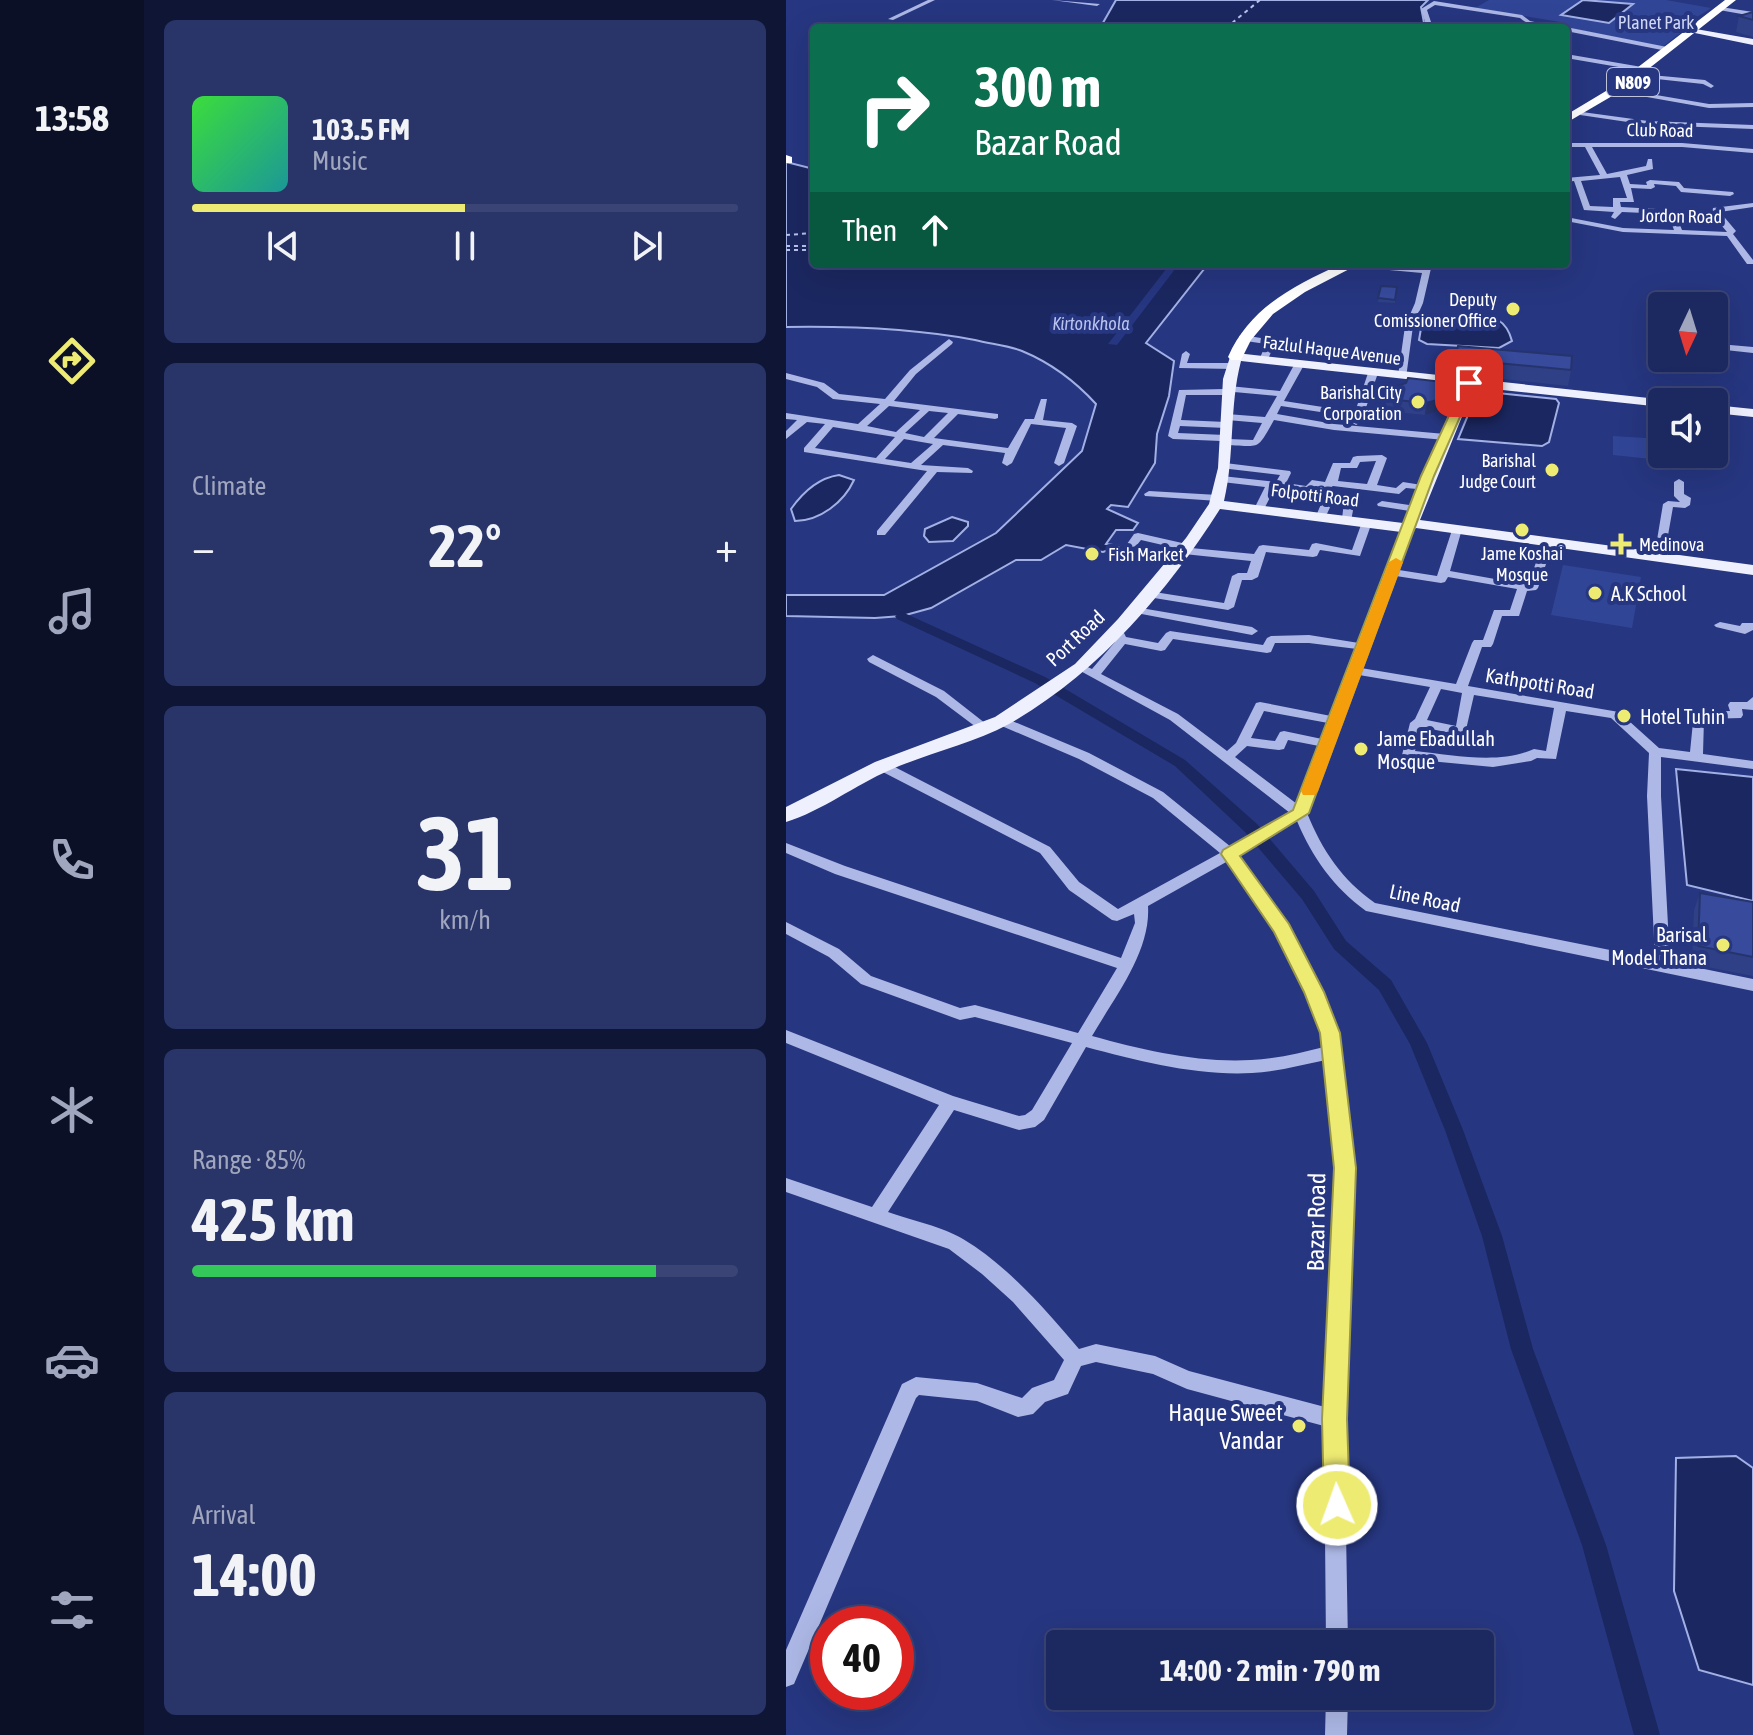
<!DOCTYPE html>
<meta charset="utf-8">
<style>
body{margin:0;font-family:"Asap Condensed",sans-serif;background:#293469;color:#f1f3f6;height:100vh;display:flex;flex-direction:column;font-size:30px;white-space:nowrap}
*{box-sizing:border-box;margin:0}
p{font-size:26px;color:#a0a6bd}
.icon{flex:none;width:44px;height:44px;fill:none;stroke:currentColor;stroke-width:2;stroke-linecap:round;stroke-linejoin:round}
.map{position:relative;flex:1;overflow:hidden}
.panel{display:flex;flex-direction:column;gap:20px;padding:20px;background:#0f1635;width:642px}
.panel>*{flex:none}
.hud{position:absolute;left:24px;top:24px;width:760px;height:244px;border-radius:8px;box-shadow:0 8px 32px #0002,0 0 0 2px #3a4475;background:#0b6e4f;color:#fff;overflow:hidden}
.needle{width:52px;rotate:184deg}
.tools{position:absolute;left:862px;top:292px;display:grid;gap:16px}
.tools a{display:grid;place-items:center;width:80px;height:80px;border-radius:8px;background:#1c2860;box-shadow:0 8px 32px #0002,0 0 0 2px #3a4475;font-size:40px}
.speed{position:absolute;left:24px;top:1606px;display:flex;gap:16px;font-size:40px;font-weight:700;text-align:center}
.speed>*{display:grid;place-content:center;width:104px;height:104px;border-radius:50%;background:#1c2860;box-shadow:0 8px 32px #0002,0 0 0 2px #3a4475;line-height:1}
.speed .limit{border:12px solid #d22;background:#fff;color:#111}
.pin{position:absolute;display:grid;place-items:center;width:68px;height:68px;color:#fff;margin:-34px;border-radius:16px;box-shadow:0 4px 12px #0006}
.me{position:absolute;width:88px;margin:-44px;rotate:358deg;stroke-linejoin:round;filter:drop-shadow(0 0 6px #0008)}
.turn{display:flex;align-items:center;gap:28px;height:168px;padding:0 32px;font-size:36px}
.turn .icon{width:104px;height:104px;stroke-width:2.5}
.turn b{display:block;font-size:56px;line-height:68px}
.then{display:flex;align-items:center;height:76px;padding:0 32px;background:#0003;gap:16px;font-size:30px}
.big{font-size:60px;font-weight:700;line-height:1.1}
.panel .widget{flex:1;display:flex;flex-direction:column;justify-content:center;gap:12px;min-width:0;padding:0 28px;border-radius:12px;background:#293469}
.panel .dial{align-items:center;gap:0}
.dial b{font-size:104px;line-height:1}
.song{display:flex;align-items:center;gap:24px}
.cover{width:96px;height:96px;border-radius:12px;background:linear-gradient(135deg,hsl(120 70% 55%),hsl(180 70% 35%))}
.played{height:8px;border-radius:4px;background:linear-gradient(90deg,#eeeb73 50%,#3a4475 50%)}
.keys{display:flex;justify-content:space-around;direction:ltr}
.heat{display:flex;justify-content:space-between;align-items:center;font-size:44px;direction:ltr}
.charge{height:12px;border-radius:6px;background:linear-gradient(90deg,#34c759 85%,#3a4475 0)}
.trip{position:absolute;left:260px;top:1630px;width:448px;height:80px;border-radius:8px;background:#1c2860;box-shadow:0 8px 32px #0002,0 0 0 2px #3a4475;font-weight:700;line-height:80px;text-align:center}
main{display:flex;flex:1;min-height:0}
.dock{display:flex;flex-direction:column;width:144px;justify-content:space-around;align-items:center;background:#0b1026;color:#a0a6bd}
.dock .icon{width:56px;height:56px}
.dock .active{color:#eeeb73}
.dock b{font-size:36px;color:#f1f3f6}
.map>svg:first-child{display:block}
.green{fill:#314597}
.water{fill:#1b2760;stroke:#a2b0e6;stroke-width:2}
.pier{fill:#263680}
.lines{fill:none;stroke-linecap:round;stroke-linejoin:round}
.canal{fill:#1b2760;fill-rule:evenodd}
.ferry{stroke:#b9c3ed;stroke-width:2;stroke-dasharray:4 4;stroke-linecap:butt}
.minor{fill:#adb8e6;fill-rule:evenodd}
.major{fill:#eef0fd;fill-rule:evenodd}
.highway{fill:#fff;fill-rule:evenodd}
.wall{fill:#2f4086}
.shaded-wall{fill:#26346d}
.building{fill:#374a9c;stroke:#26346d;stroke-width:2}
.route{fill:#eeeb73;stroke:#9b994b;stroke-width:2}
.slow{fill:#f59e0b}
.poi-dot{fill:#eeeb73;stroke:#263680;stroke-width:3}
.labels{text-anchor:middle;dominant-baseline:central;stroke-width:8;stroke-linejoin:round;paint-order:stroke}
.far-park-label{font-size:18px;fill:#d0d7f5;stroke:#263680}
.shield{fill:#263680;stroke:#bec3d9;stroke-width:2}
.shield-label{font-size:18px;font-weight:bold;fill:#fff}
.far-street-label{font-size:18px;fill:#fff;stroke:#263680}
.far-poi-label{font-size:18px;fill:#fff;stroke:#263680;text-anchor:end}
.far-water-label{font-size:18px;font-style:italic;fill:#b9c3ed;stroke:#263680}
.poi-label{font-size:20px;fill:#fff;stroke:#263680;text-anchor:start}
.street-label{font-size:20px;fill:#fff;stroke:#263680}
.near-street-label{font-size:24px;fill:#fff;stroke:#263680}
.near-poi-label{font-size:24px;fill:#fff;stroke:#263680;text-anchor:end}
</style>
<main>
<nav class="dock">
<b>13:58</b>
<svg class="icon active" aria-label="directions" viewBox="0 0 24 24"><path d="M12 3l9 9-9 9-9-9zM9 14v-3h6M13 9l2 2-2 2"/></svg>
<svg class="icon" aria-label="music" viewBox="0 0 24 24"><path d="M9 18V5l10-2v13"/><circle cx="6" cy="18" r="3"/><circle cx="16" cy="16" r="3"/></svg>
<svg class="icon" aria-label="phone" viewBox="0 0 24 24"><path d="M5 4h4l2 5-3 2q2 4 5 5l2-3 5 2v4C11 20 4 13 5 4z"/></svg>
<svg class="icon" aria-label="climate" viewBox="0 0 24 24"><path d="M12 3v18M4 7l16 10M4 17L20 7"/></svg>
<svg class="icon" aria-label="car" viewBox="0 0 24 24"><path d="M5 17H2v-5l4-1 3-4h7l3 4 3 1v5h-3M9 17h6M6 11h13"/><circle cx="7" cy="17" r="2"/><circle cx="17" cy="17" r="2"/></svg>
<svg class="icon" aria-label="filters" viewBox="0 0 24 24"><path d="M4 7h16M4 17h16"/><circle cx="9" cy="7" r="2"/><circle cx="15" cy="17" r="2"/></svg>
</nav>
<section class="panel">
<div class="widget">
<div class="song"><i class="cover"></i><div><b>103.5 FM</b><p>Music</p></div></div>
<div class="played"></div>
<div class="keys"><svg class="icon" aria-label="previous" viewBox="0 0 24 24"><path d="M18 5L8 12l10 7zM5 5v14"/></svg><svg class="icon" aria-label="pause" viewBox="0 0 24 24"><path d="M8 5v14M16 5v14"/></svg><svg class="icon" aria-label="next" viewBox="0 0 24 24"><path d="M6 5l10 7-10 7zM19 5v14"/></svg></div>
</div>
<div class="widget"><p>Climate</p>
<div class="heat"><a>−</a><b class="big">22°</b><a>+</a></div>
</div>
<div class="widget dial"><b>31</b><p>km/h</p></div>
<div class="widget"><p>Range · 85%</p><b class="big">425 km</b><div class="charge"></div></div>
<div class="widget"><p>Arrival</p><b class="big">14:00</b></div>
</section>
<div class="map">
<svg width="967" height="1735" viewBox="0 0 967 1735">
<rect width="100%" height="100%" fill="#263680"/>
<path class="green" d="M703 0H880L925 8C916 15 905 19 898 25L901 28 876 47 769 25 774 22 689 8Z
M827 436 876 439V454H903L904 463 827 455Z
M777 565 855 577 846 628 765 615Z"/>
<path class="water" d="M330 0H642L635 7 639 28H314Z
M797 0 847 4 823 23 775 15Z
M0 162 28 169V264H422L360 343 388 361 383 396 371 434 369 463 342 507 325 505 321 509 352 523 347 530H330L320 544 334 546 317 552 280 545 255 560H230L145 608 116 616 89 618 0 616V595H98L210 533 296 451 310 404C289 381 265 363 236 351 221 345 204 344 189 340 126 328 64 326 0 327Z
M686 314C708 316 720 319 726 341L713 348 641 344 633 340 637 317 684 318Z
M692 391 770 399 773 403 763 442 756 446 672 439Z
M53 475 68 480C58 502 34 521 9 521L5 509C17 492 32 478 53 475Z
M166 517 182 522V526L167 541 143 542 138 536 139 529Z
M890 769 967 777V901L901 885Z
M950 1456 967 1468V1685L913 1670 888 1591 890 1458Z"/>
<path class="pier" d="M384 264H393L331 345 322 344Z"/>
<g class="lines">
<path class="canal" d="M116 612 259 677 399 760 471 824 528 891 560 941 605 980 641 1043 677 1130 716 1236 747 1349 820 1545 874 1735H848L796 1545 725 1349 696 1236 659 1130 624 1044 593 990 548 949 516 899 459 832 389 766 249 683 111 619 109 616Z"/>
<path class="ferry" d="M440 28 474 0
M0 235 28 233
M0 246H28
M0 250H28"/>
<path class="minor" d="M142 0H149L107 20 102 19Z
M266 0 314 4 311 6Z
M648 1 736 15 744 21 777 28C763 28 745 28 734 18L649 5 641 10 647 28H641L635 9Z
M935 7 967 12V16L933 10Z
M780 27 881 47 884 49 881 51 780 31 778 28Z
M780 54 856 67 859 69 856 71 780 58Z
M854 74 919 80 928 86 925 88 917 84 852 77Z
M829 88 923 104 967 103V107L923 108 827 91Z
M796 112 862 121 967 125V129L862 125 794 115Z
M780 143H896L967 149V153L896 147H806L821 174 860 166 862 159H866L867 169 841 175 844 184 861 185 860 182 864 180 893 182 898 188 947 192 948 194 944 196 895 192 890 186 868 184 869 187 865 189 845 188 848 202H834L835 207 888 210 896 230 941 232 926 214 927 208 967 203V207L934 212 950 231 947 234 967 260V264H961L941 236 837 232 780 221V217L837 228 888 230 882 214 836 212 829 219 825 217 828 212 798 210 788 181 780 182V178L814 175 799 147H780ZM834 177 841 198H827V207L804 206 795 181Z
M555 264 637 268 638 264H646L637 303 627 326 620 378 612 376 619 326 629 303 636 273 559 266Z
M456 335 488 340 489 342 481 362 473 360 480 344 453 340V336Z
M163 339 167 342 166 344 130 374 108 401 212 414V418L209 419 172 414 148 438 222 448 239 419H248L255 399H261L257 420 286 423 291 426 278 463 273 466 268 463 280 428 245 424 226 463 221 466 216 463 219 453 157 445 135 465 182 468 187 471 186 473 151 472 99 535H91V531L141 471 18 452V448L39 424 21 422 0 439V431L11 420 0 419V413L72 424 94 404 47 399 31 387 0 379V373L38 383 53 394 99 399 124 370ZM103 406 134 410 110 432 81 426ZM143 411 162 413 138 437 119 433ZM47 427 109 437 90 458 29 448ZM118 439 147 444 125 463 99 459Z
M933 344 967 347V353L930 349 929 347Z
M400 351 404 354 401 363H447L452 366 447 369 393 368 396 354Z
M513 362 518 365 498 401 569 412 582 373 590 371 592 373 575 422 570 425 565 422 567 417 495 406 491 414 548 424 659 434 664 437 659 440 548 430 488 420C470 452 475 446 439 445L436 444 435 441 387 439 382 436 393 390 438 389 443 386 494 391 508 365ZM448 392 491 396 479 417 441 414 436 417 441 420 476 423 467 440 443 439 442 436 439 435 392 433 394 426 440 428 445 425 440 422 395 420 400 395H443Z
M596 455 601 458 591 485 610 488 617 482 642 486V490L620 488 613 494 547 486 542 489 529 487 523 492 489 488 478 509 473 512 468 509 479 487 436 482 431 479 436 476 490 482 494 475 435 468 434 466 439 463 504 471 505 473 500 483 520 486 526 480 539 482 547 463H564L567 457 571 456ZM590 461 581 484 552 481 555 468H571L574 462Z
M893 479 898 482V494L905 498 904 505 899 508 887 507 878 558 877 560H869L868 558 877 504 882 501 894 502 888 496V482Z
M363 491 432 495 437 498 432 501 359 496 358 494Z
M543 494 568 498 569 500 565 521 561 522 556 519 558 502 547 501 539 518H531L530 516 538 497Z
M596 501 630 506 635 509 630 512 592 506 591 504Z
M581 519 586 522 574 556 534 550 531 556 527 557 480 552 472 577 466 580H456L448 607 442 610 362 597 356 594 362 591 438 603 446 576 452 573H461L465 561 398 554 394 553V549L355 540 350 546 346 547 341 544 348 534 352 533 405 545V548L468 554 473 546 477 545 523 550 526 544 530 543 566 550 576 522Z
M623 525 628 528 613 570 651 576 667 527H675L676 529 664 571 737 584H742L758 541H766L767 543 752 588 750 590 741 591 733 616H716L707 644 705 647H696L682 686 833 712 873 748 904 752 908 712 944 711 942 705 944 702H961L967 697V710L956 709 957 715 955 718 918 719 917 754 967 761V769L875 757V796L884 962 967 979V991L580 911C548 888 526 857 511 821L452 855 503 929 536 992 552 1033 555 1052 558 1105 567 1168 558 1419 562 1644H540L538 1426 401 1389 367 1374 310 1362 295 1366 282 1394 259 1402 247 1414 232 1417 191 1401 133 1395 130 1398 8 1684 0 1687V1650L116 1384 130 1377 191 1383 236 1398 246 1388 268 1380 278 1360 227 1302 196 1274 163 1249 0 1192V1178L86 1207 153 1105 0 1043V1030L167 1096 233 1116 239 1115 246 1110 286 1043 189 1017 174 1020 75 984 43 957 0 934V922L53 949 85 976 174 1008 189 1005 292 1033 331 968 49 874 0 853V843L59 866 335 958 349 923 348 914 331 921 326 920 283 890 254 853 91 769 89 766 91 763H101L264 847 293 882 332 909 434 853 367 798 293 759 211 724 209 721 211 718H219L303 753 377 792 445 847 504 813 384 720 289 668 295 664 306 669 329 642 327 633 333 629 337 631 340 637 372 643 380 633 384 631 477 645 481 638 485 636 523 635 573 643 618 528ZM610 576 655 583 659 582 662 577 731 589 724 610H708L697 640H688L686 643 670 684 575 668ZM387 639 481 653 485 652 489 643H523L571 649 545 716 474 702 470 703 450 743 441 751 392 714 315 674 339 644 375 651 379 650ZM573 675 644 687 629 719 624 723 616 755 622 759 707 767 745 761 751 758 770 759 780 711 825 718 863 753 861 796 869 959 589 903C556 880 536 850 521 813ZM655 689 676 693 670 726 641 720ZM688 695 768 708 760 751 748 749C712 765 668 755 629 751L635 727 675 735 679 734ZM478 711 542 723 536 739 498 731 494 732 489 741 465 738ZM502 740 533 746 511 804 449 757 461 746 493 750 498 749ZM442 861C478 915 528 983 538 1047 514 1053 490 1059 465 1060 412 1063 357 1050 306 1036 328 998 365 952 362 906ZM300 1047C353 1061 410 1076 466 1073 491 1072 515 1065 540 1060L542 1105 551 1168 539 1407 403 1371 369 1356 310 1344 293 1349C259 1309 222 1266 177 1239 157 1227 125 1220 102 1212L168 1110 233 1130 249 1127 258 1120Z
M349 607 466 627 472 631 466 635 345 612V608Z
M934 622 954 626 956 623H967V630L959 634 930 627 928 625Z
M87 655 158 691 204 727 202 730H194L150 697 83 662 81 659Z
M540 1696H562L561 1735H539Z"/>
<path class="major" d="M904 28 967 39V45L904 32Z
M450 353 881 400 876 402V407L688 387 634 520 967 565V575L630 528 623 533 434 509C380 594 311 674 223 724 186 744 142 753 104 770 69 785 36 811 0 822V807L89 762 209 717 289 664 332 619 400 538 423 504 432 468 437 379 444 357ZM455 361 675 385 617 523 438 501C449 455 443 407 455 361Z
M928 405 967 409V417L928 413Z"/>
<path class="highway" d="M939 0H950L833 92 780 123V115L825 88Z
M0 155 6 157V163H0Z
M555 264H573L519 292 487 314 465 340 455 360H445L442 357C464 307 508 286 555 264Z"/>
</g>
<path class="wall" d="M967 12V37L950 32 953 16Z
M595 286 611 287 609 303 592 302Z
M669 359 785 370 782 386 668 374Z
M666 383 665 394 658 409 639 415 599 411 600 399Z
M914 893 967 902V976L906 964 908 910Z"/>
<path class="shaded-wall" d="M666 383 665 394 658 409 639 415 640 403Z"/>
<path class="building" d="M967 12V20L953 16Z
M595 286 611 287 609 300 592 298Z
M672 346 786 356 785 370 669 359Z
M622 378 666 383 659 398 640 403 600 399 605 388 620 383Z
M914 893 967 902V957L912 946Z"/>
<path class="route" d="M679 381 689 383 648 476 523 813 454 856 503 924 538 992 554 1033 570 1168 561 1419 564 1505 560 1515 551 1518 542 1515 538 1505 536 1419 548 1168 534 1033 518 992 488 932 435 854 437 850 507 810 635 476Z"/>
<path class="slow" d="M610 558 617 562 532 791 529 795H517L515 791 603 562Z"/>
<g class="poi-dot">
<circle cx="727" cy="309" r="8"/>
<circle cx="632" cy="402" r="8"/>
<circle cx="766" cy="470" r="8"/>
<circle cx="736" cy="530" r="8"/>
<path d="M831 532h8v8h8v8h-8v8h-8v-8h-8v-8h8z"/>
<circle cx="306" cy="554" r="8"/>
<circle cx="809" cy="593" r="8"/>
<circle cx="838" cy="716" r="8"/>
<circle cx="575" cy="749" r="8"/>
<circle cx="937" cy="945" r="8"/>
<circle cx="513" cy="1426" r="8"/>
</g>
<g class="labels">
<g class="far-park-label">
<text x="870" y="22">Planet Park</text>
</g>
<rect class="shield" x="821" y="68" width="52" height="28" rx="6"/>
<g class="shield-label">
<text x="847" y="82">N809</text>
</g>
<g class="far-street-label">
<text transform="translate(874 130) rotate(1)">Club Road</text>
<text transform="translate(895 216) rotate(1)">Jordon Road</text>
<text transform="translate(546 350) rotate(7)">Fazlul Haque Avenue</text>
<text transform="translate(529 495) rotate(7)">Folpotti Road</text>
</g>
<g class="far-poi-label">
<text x="711" y="299">Deputy<tspan x="711" dy="21">Comissioner Office</tspan></text>
<text x="616" y="392">Barishal City<tspan x="616" dy="21">Corporation</tspan></text>
<text x="750" y="460">Barishal<tspan x="750" dy="21">Judge Court</tspan></text>
<text x="853" y="544" text-anchor="start">Medinova</text>
<text x="736" y="553" text-anchor="middle">Jame Koshai<tspan x="736" dy="21">Mosque</tspan></text>
<text x="322" y="554" text-anchor="start">Fish Market</text>
</g>
<g class="far-water-label">
<text x="305" y="323">Kirtonkhola</text>
</g>
<g class="poi-label">
<text x="825" y="593">A.K School</text>
<text x="854" y="716">Hotel Tuhin</text>
<text x="591" y="738">Jame Ebadullah<tspan x="591" dy="23">Mosque</tspan></text>
<text x="921" y="934" text-anchor="end">Barisal<tspan x="921" dy="23">Model Thana</tspan></text>
</g>
<g class="street-label">
<text transform="translate(289 638) rotate(-43)">Port Road</text>
<text transform="translate(754 683) rotate(9)">Kathpotti Road</text>
<text transform="translate(639 898) rotate(12)">Line Road</text>
</g>
<g class="near-street-label">
<text transform="translate(530 1222) rotate(-89)">Bazar Road</text>
</g>
<g class="near-poi-label">
<text x="497" y="1412">Haque Sweet<tspan x="497" dy="28">Vandar</tspan></text>
</g>
</g>
</svg>
<div class="tools">
<a><svg class="needle" viewBox="-14 -14 28 28"><path d="M0-13l5 13h-10z" fill="#e53935"/><path d="M0 13l5-13h-10z" fill="#a0a6bd"/></svg></a>
<a><svg class="icon" aria-label="sound" viewBox="0 0 24 24"><path d="M4 9h4l5-4v14l-5-4H4zM17 9q2 3 0 6"/></svg></a>
</div>
<div class="speed"><div class="limit">40</div></div>
<div class="pin" style="left:683px;top:383px;background:#d93025"><svg class="icon" aria-label="arrive" viewBox="0 0 24 24"><path d="M6 21V4h12l-3 4 3 4H6"/></svg></div>
<svg class="me" style="left:551px;top:1505px" viewBox="-20 -20 40 40"><circle r="17" fill="#eeeb73" stroke="#fff" stroke-width="3"/><path d="M0-11L8 9 0 5-8 9z" fill="#fff"/></svg>
<div class="trip">14:00 · 2 min · 790 m</div>
<div class="hud">
<div class="turn"><svg class="icon" aria-label="right" viewBox="0 0 24 24"><path d="M7 20v-9h11M14 6l5 5-5 5"/></svg><div><b>300 m</b>Bazar Road</div></div>
<div class="then">Then<svg class="icon" aria-label="ahead" viewBox="0 0 24 24"><path d="M12 20V5M6 11l6-6 6 6"/></svg></div>
</div>
</div>
</main>
